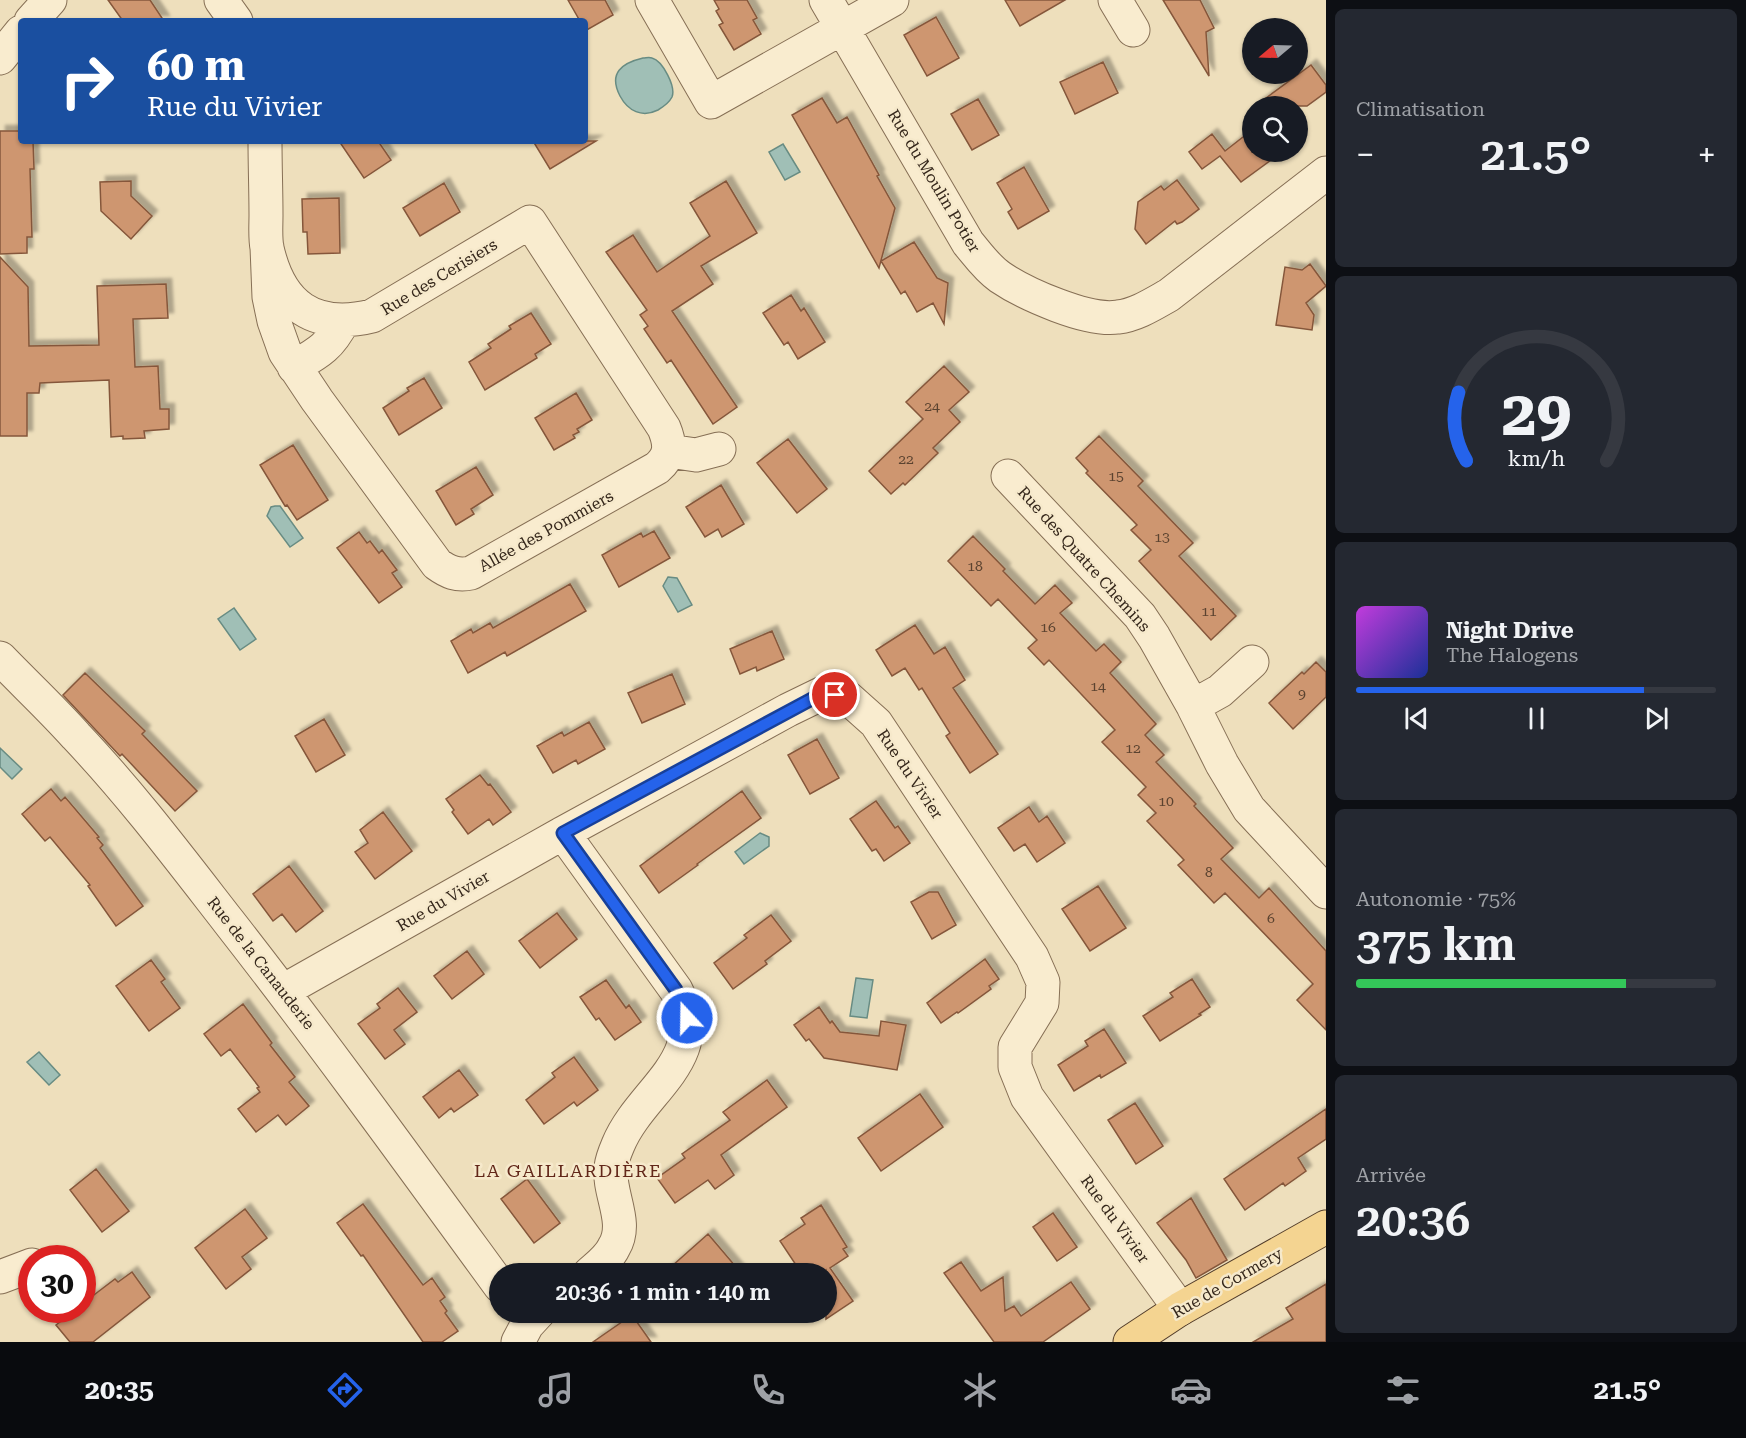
<!DOCTYPE html>
<html lang="fr">
<meta charset="utf-8">
<style>
body{margin:0;font-family:"Roboto Serif",serif;background:#242831;color:#f1f3f6;height:100vh;display:flex;flex-direction:column;font-size:22px;white-space:nowrap}
*{box-sizing:border-box;margin:0}
p{font-size:20px;color:#9ea1a6}
.icon{flex:none;width:33px;height:33px;fill:none;stroke:currentColor;stroke-width:2;stroke-linecap:round;stroke-linejoin:round}
.map{position:relative;flex:1;overflow:hidden}
.panel{display:flex;flex-direction:column;gap:9px;padding:9px;background:#0d0f14;width:420px}
.panel>*{flex:none}
.banner{position:absolute;left:18px;top:18px;width:570px;height:126px;border-radius:6px;box-shadow:0 2px 4px #0004;background:#1a4fa0;color:#fff;overflow:hidden}
.needle{width:39px;rotate:251deg}
.tools{position:absolute;left:1242px;top:18px;display:grid;gap:12px}
.tools a{display:grid;place-items:center;width:66px;height:66px;border-radius:50%;background:#171b24;box-shadow:0 2px 4px #0004;font-size:30px}
.speed{position:absolute;left:18px;top:1245px;display:flex;gap:12px;font-size:30px;font-weight:700;text-align:center}
.speed>*{display:grid;place-content:center;width:78px;height:78px;border-radius:50%;background:#171b24;box-shadow:0 2px 4px #0004;line-height:1}
.speed .limit{border:9px solid #d22;background:#fff;color:#111}
.pin{position:absolute;display:grid;place-items:center;width:51px;height:51px;color:#fff;margin:-26px;border:3px solid #fff;border-radius:50%;box-shadow:0 2px 6px #0007}
.me{position:absolute;width:66px;margin:-33px;rotate:339deg;stroke-linejoin:round;filter:drop-shadow(0 0 4px #0008)}
.turn{display:flex;align-items:center;gap:21px;height:126px;padding:0 30px;font-size:27px}
.turn .icon{width:78px;height:78px;stroke-width:2.5}
.turn b{display:block;font-size:42px;line-height:51px}
.big{font-size:45px;font-weight:600;line-height:1.1}
.panel .widget{flex:1;display:flex;flex-direction:column;justify-content:center;gap:9px;min-width:0;padding:0 21px;border-radius:9px;background:#242831}
.panel .dial{align-items:center;gap:0}
.dial svg{height:156px;overflow:visible;fill:none;stroke:#363941;stroke-width:7;stroke-linecap:round;text-anchor:middle}
.dial text{fill:#f1f3f6;stroke:none}
.song{display:flex;align-items:center;gap:18px}
.cover{width:72px;height:72px;border-radius:9px;background:linear-gradient(135deg,hsl(290 70% 55%),hsl(230 70% 35%))}
.played{height:6px;border-radius:3px;background:linear-gradient(90deg,#2563eb 80%,#363941 80%)}
.keys{display:flex;justify-content:space-around;direction:ltr}
.heat{display:flex;justify-content:space-between;align-items:center;font-size:33px;direction:ltr}
.charge{height:9px;border-radius:4px;background:linear-gradient(90deg,#34c759 75%,#363941 0)}
.trip{position:absolute;left:489px;top:1263px;width:348px;height:60px;border-radius:30px;background:#171b24;box-shadow:0 2px 4px #0004;font-weight:600;line-height:60px;text-align:center}
.tab-bar{display:flex;height:96px;justify-content:space-around;align-items:center;background:#090b0e;color:#9ea1a6}
.tab-bar .icon{width:42px;height:42px}
.tab-bar .on{color:#2563eb}
.tab-bar b{font-size:27px;color:#f1f3f6}
main{display:flex;flex:1;min-height:0}
.map>svg:first-child{display:block}
.water{fill:#a0bfb6;stroke:#688c83;stroke-width:1.5}
.building{fill:#ce9670;stroke:#85573b;stroke-width:1.5;filter:url(#shadow)}
.lines{fill:none;stroke-linecap:round;stroke-linejoin:round}
.minor-casing{stroke:#866f55;stroke-width:35}
.major-casing{stroke:#533d2a;stroke-width:35}
.minor{stroke:#f9eccf;stroke-width:33}
.major{stroke:#f4d491;stroke-width:33}
.route-casing{stroke:#184099;stroke-width:15}
.route{stroke:#2563eb;stroke-width:10}
.labels{text-anchor:middle;dominant-baseline:central;stroke-width:5;stroke-linejoin:round;paint-order:stroke}
.number-label{font-size:14px;fill:#5b4330}
.street-label{font-size:16px;fill:#35271b;stroke:#f6e9cb}
.neighbourhood-label{font-size:18px;letter-spacing:1.5px;fill:#622719;stroke:#f6e9cb}
</style>
<main>
<div class="map">
<svg width="1326" height="1342" viewBox="0 0 1326 1342">
<defs>
<filter id="shadow"><feDropShadow dx="5.5" dy="-5.5" stdDeviation="1.5" flood-color="#0004"/></filter>
</defs>
<rect width="100%" height="100%" fill="#eedfbc"/>
<path class="water" d="M643 58C646 58 649 57 652 58 663 61 676 87 672 97 669 103 663 107 658 110 642 118 628 111 620 96 608 73 622 63 643 58Z
M783 144 800 172 785 180 769 152Z
M275 506H280L303 538 290 547 267 516 271 507Z
M668 577 677 578 692 605 678 612 663 586Z
M234 608 256 639 240 650 218 619Z
M0 748 22 769 12 779 0 767Z
M760 833 769 837V846L744 864 735 852Z
M856 978 873 980 867 1018 850 1016Z
M39 1052 60 1075 49 1085 27 1062Z"/>
<path class="building" d="M108 0H150L164 21H123Z
M568 0H605L613 15 585 31V21H580Z
M714 0H747L757 18 753 20 761 34 734 50 719 25 723 23 716 11 719 9Z
M1005 0H1065L1020 26Z
M1163 0H1200L1214 28 1206 32 1209 76Z
M936 17 959 58 927 76 904 35Z
M1103 62 1118 93 1075 114 1060 82Z
M1311 65 1326 85V92L1307 106H1255Z
M822 98 837 123 847 117 879 175 877 176 895 208 879 268 792 115Z
M978 99 999 135 972 150 951 114Z
M1252 130V152H1282L1241 182 1220 156 1202 169 1189 152 1212 134 1225 151Z
M0 131H21V141H33L34 169H30L32 237H27V253L0 254Z
M339 141H378L391 160 364 178Z
M533 141H596L550 169Z
M1024 167 1049 211 1018 229 1008 212 1012 209 997 183Z
M1177 180 1199 209 1182 222 1177 224 1175 221 1146 244 1135 229 1138 202 1161 186 1164 190Z
M131 181V196L152 216 131 239 101 211 100 182Z
M726 181 757 233 701 266 713 284 672 311 737 407 713 424 671 360 667 363 644 329 648 326 640 315 647 310 606 252 633 235 657 272 710 236 690 203Z
M444 183 460 212 420 236 403 208Z
M339 198 340 253 308 254 307 232H303L302 199Z
M914 242 937 278 948 283 944 324 933 303 917 312 905 291 901 294 881 261Z
M0 257 28 287 29 346 99 345 97 286 166 284 168 318 133 319 135 367 158 366 160 409H169V429L144 431 145 438 123 439V436L111 437 109 380 40 383 39 393H27V436H0Z
M1310 264 1326 286 1306 303 1314 315 1312 330 1276 325 1285 267 1302 270Z
M791 295 801 311 804 308 825 342 798 359 788 342 784 345 763 313Z
M531 313 551 344 535 354 537 358 485 390 469 362 491 348 488 344 511 329 509 326Z
M944 366 969 392 949 410 960 422 933 448 938 453 905 485 903 483 891 494 869 471 923 419 906 402Z
M424 378 442 408 399 435 383 408 409 391 407 388Z
M576 393 592 420 577 429 579 432 573 435 575 438 554 450 535 418Z
M1099 436 1143 481 1138 486 1193 543 1179 556 1236 616 1211 640 1139 561 1151 550 1131 530 1137 525 1086 473 1088 471 1076 458Z
M788 439 827 489 797 513 757 463Z
M293 445 328 500 297 520 287 505 285 506 260 465Z
M476 467 493 495 471 509 474 514 456 525 436 491Z
M721 485 744 524 722 537 718 529 705 537 686 507Z
M654 531 670 558 619 587 602 555 641 533 643 537Z
M359 532 367 543 370 541 379 553 382 550 397 570 392 573 402 587 379 603 337 548Z
M973 536 1005 569 1003 571 1035 604 1055 585 1072 603 1060 613 1096 651 1104 644 1121 662 1110 673 1156 724 1145 735 1164 755 1156 762 1196 804 1194 806 1233 848 1221 859 1259 898 1269 888 1326 951V1030L1297 1000 1313 984 1225 893 1214 903 1178 865 1184 860 1147 821 1156 813 1138 795 1146 787 1102 742 1115 730 1049 660 1044 665 1028 648 1037 640 998 599 991 606 948 561Z
M570 584 586 611 507 656 505 652 468 673 451 641 471 629 473 633 490 623 493 628Z
M915 625 934 654 945 647 965 680 953 688 998 754 970 773 946 736 950 733 922 688 919 690 905 668 892 676 876 650Z
M772 631 784 659 757 671 756 667 740 674 730 649Z
M1316 662 1326 672V697L1293 729 1269 703 1302 672 1304 674Z
M85 673 145 731 142 734 197 791 175 811 122 754 120 756 63 695Z
M672 674 685 704 642 723 628 693Z
M324 719 345 755 316 772 295 736Z
M589 722 605 749 578 764 576 760 553 773 537 746 562 732 564 736Z
M817 739 839 778 810 794 788 755Z
M480 775 488 785 490 784 511 812 493 825 489 819 468 834 452 812 454 810 446 799Z
M51 789 61 801 65 797 99 837 97 838 103 845 100 848 143 906 116 926 88 886 90 885 50 837 45 841 22 814Z
M742 791 761 818 697 864 698 865 659 893 640 866Z
M876 801 895 828 898 826 910 843 884 861 876 849 872 851 850 819Z
M1029 807 1039 822 1047 816 1065 843 1037 862 1025 844 1014 851 998 828Z
M383 812 412 851 375 879 355 852 368 843 360 830Z
M289 866 323 911 296 932 282 914 273 921 253 894Z
M1098 886 1126 928 1090 951 1062 909Z
M929 892H938L956 925 932 939 911 902Z
M557 913 577 939 540 968 519 941Z
M771 915 791 941 765 961 767 964 733 989 714 963 747 938 744 935Z
M467 951 484 974 452 999 434 976Z
M985 959 999 979 989 986 991 989 958 1013 957 1012 941 1023 927 1003Z
M151 960 165 979 161 982 180 1008 149 1031 116 986Z
M1192 979 1210 1007 1199 1014 1201 1015 1160 1041 1143 1016 1173 997 1170 993Z
M606 980 626 1008 629 1005 641 1022 615 1040 599 1018 596 1020 580 997Z
M398 988 417 1012 394 1030 405 1044 385 1059 358 1024 380 1008 377 1004Z
M243 1004 272 1043 270 1045 295 1077 289 1082 309 1106 286 1125 278 1115 256 1132 238 1109 260 1092 257 1088 259 1087 230 1049 221 1056 204 1034Z
M819 1007 830 1023 832 1021 840 1032 879 1036 881 1021 906 1025 897 1070 824 1058 809 1039 806 1041 794 1025Z
M1104 1029 1126 1063 1101 1078 1100 1075 1074 1091 1058 1065 1088 1046 1085 1041Z
M574 1057 598 1090 577 1106 574 1102 544 1124 526 1100 555 1077 552 1073Z
M459 1070 478 1095 454 1112 451 1108 439 1118 423 1097Z
M767 1080 787 1107 721 1155 734 1175 715 1189 708 1180 675 1203 657 1178 685 1158 682 1154 730 1120 723 1112Z
M920 1094 943 1127 881 1171 858 1138Z
M1135 1103 1163 1146 1136 1164 1108 1120Z
M1326 1109V1139L1298 1158 1306 1171 1285 1186 1283 1183 1245 1210 1224 1179Z
M96 1169 129 1211 102 1232 70 1190Z
M527 1179 560 1223 534 1243 501 1199Z
M1191 1198 1227 1260 1196 1278 1186 1260 1157 1223Z
M363 1204 423 1285 432 1278 445 1297 440 1301 447 1311 445 1313 458 1331 442 1342H423L363 1255 361 1256 337 1223Z
M821 1205 847 1247 843 1249 848 1256 830 1268 853 1301 826 1319V1270L821 1274H802L780 1241 805 1224 801 1218Z
M245 1209 267 1238 242 1257 251 1269 226 1289 195 1248Z
M1053 1213 1077 1247 1057 1261 1033 1227Z
M708 1234 742 1274H663Z
M961 1262 981 1291 1003 1277 1005 1311 1014 1306 1021 1316 1071 1282 1090 1309 1043 1342H994L944 1273Z
M132 1272 150 1297 93 1342H70L56 1325 75 1310H82V1304L115 1279 118 1282Z
M1326 1284V1342H1253L1293 1319 1286 1308Z
M632 1315 651 1342H593Z"/>
<g class="lines">
<defs>
<path id="minor" d="M221 0 236 21
M652 0 711 102 892 0
M826 0 968 243C978 255 987 268 1000 277 1025 294 1088 322 1118 317 1136 315 1153 304 1169 295L1326 173
M1115 0 1133 30
M31 21 50 0
M0 58 21 32
M265 141C265 166 266 191 266 215 266 226 265 238 267 248 280 306 314 330 372 316L530 222 664 428C671 445 671 456 657 468L471 573C457 576 448 572 437 564L317 400 285 352 274 321 269 297 267 247
M294 367C318 353 330 347 343 321
M669 451 696 455 719 449
M1008 476 1140 616 1154 637 1193 706 1222 764 1249 809 1326 892
M0 658C25 684 52 709 76 736 131 794 180 859 229 922 322 1041 411 1164 500 1286
M1193 706 1220 691 1252 662
M563 833 676 990C713 1059 641 1089 618 1145 615 1152 612 1159 611 1167 608 1194 629 1222 614 1247 609 1258 598 1266 589 1274
M283 991 563 833 788 710 823 693 848 698 876 723 1032 957 1043 982 1042 1003 1015 1047V1067L1027 1097 1180 1309
M0 1277 32 1265
M518 1342 527 1325 539 1312"/>
<path id="major" d="M1130 1342 1180 1309 1326 1227"/>
</defs>
<use href="#minor" class="minor-casing"/>
<use href="#major" class="major-casing"/>
<use href="#minor" class="minor"/>
<use href="#major" class="major"/>
</g>
<g class="lines">
<defs>
<path id="route" d="M687 1018 684 1005 676 990 563 833 823 693 835 695"/>
</defs>
<use href="#route" class="route-casing"/>
<use href="#route" class="route"/>
</g>
<g class="labels">
<g class="number-label">
<text x="932" y="406">24</text>
<text x="906" y="459">22</text>
<text x="1116" y="476">15</text>
<text x="1162" y="537">13</text>
<text x="975" y="566">18</text>
<text x="1209" y="611">11</text>
<text x="1048" y="627">16</text>
<text x="1098" y="686">14</text>
<text x="1302" y="694">9</text>
<text x="1133" y="748">12</text>
<text x="1166" y="801">10</text>
<text x="1209" y="872">8</text>
<text x="1271" y="918">6</text>
</g>
<g class="street-label">
<text transform="translate(934 181) rotate(59)">Rue du Moulin Potier</text>
<text transform="translate(439 277) rotate(-31)">Rue des Cerisiers</text>
<text transform="translate(546 531) rotate(-29)">Allée des Pommiers</text>
<text transform="translate(1084 559) rotate(48)">Rue des Quatre Chemins</text>
<text transform="translate(910 774) rotate(56)">Rue du Vivier</text>
<text transform="translate(443 901) rotate(-30)">Rue du Vivier</text>
<text transform="translate(261 963) rotate(52)">Rue de la Canauderie</text>
<text transform="translate(1115 1219) rotate(54)">Rue du Vivier</text>
<text transform="translate(1227 1283) rotate(-30)">Rue de Cormery</text>
</g>
<g class="neighbourhood-label">
<text x="568" y="1170">LA GAILLARDIÈRE</text>
</g>
</g>
</svg>
<div class="tools">
<a><svg class="needle" viewBox="-14 -14 28 28"><path d="M0-13l5 13h-10z" fill="#e53935"/><path d="M0 13l5-13h-10z" fill="#9ea1a6"/></svg></a>
<a><svg class="icon" aria-label="search" viewBox="0 0 24 24"><circle cx="10" cy="10" r="6"/><path d="M15 15l6 6"/></svg></a>
</div>
<div class="speed"><div class="limit">30</div></div>
<div class="pin" style="left:835px;top:695px;background:#d93025"><svg class="icon" aria-label="arrive" viewBox="0 0 24 24"><path d="M6 21V4h12l-3 4 3 4H6"/></svg></div>
<svg class="me" style="left:687px;top:1018px" viewBox="-20 -20 40 40"><circle r="17" fill="#2563eb" stroke="#fff" stroke-width="3"/><path d="M0-11L8 9 0 5-8 9z" fill="#fff"/></svg>
<div class="trip">20:36 · 1 min · 140 m</div>
<div class="banner">
<div class="turn"><svg class="icon" aria-label="right" viewBox="0 0 24 24"><path d="M7 20v-9h11M14 6l5 5-5 5"/></svg><div><b>60 m</b>Rue du Vivier</div></div>
</div>
</div>
<section class="panel">
<div class="widget"><p>Climatisation</p>
<div class="heat"><a>−</a><b class="big">21.5°</b><a>+</a></div>
</div>
<div class="widget dial"><svg viewBox="0 0 100 80">
<path d="M14 69A42 42 0 1 1 86 69"/>
<path d="M14 69A42 42 0 0 1 10 34" stroke="#2563eb"/>
<text x="50" y="56" font-size="32" font-weight="700">29</text>
<text x="50" y="72" font-size="11">km/h</text>
</svg></div>
<div class="widget">
<div class="song"><i class="cover"></i><div><b>Night Drive</b><p>The Halogens</p></div></div>
<div class="played"></div>
<div class="keys"><svg class="icon" aria-label="previous" viewBox="0 0 24 24"><path d="M18 5L8 12l10 7zM5 5v14"/></svg><svg class="icon" aria-label="pause" viewBox="0 0 24 24"><path d="M8 5v14M16 5v14"/></svg><svg class="icon" aria-label="next" viewBox="0 0 24 24"><path d="M6 5l10 7-10 7zM19 5v14"/></svg></div>
</div>
<div class="widget"><p>Autonomie · 75%</p><b class="big">375 km</b><div class="charge"></div></div>
<div class="widget"><p>Arrivée</p><b class="big">20:36</b></div>
</section>
</main>
<nav class="tab-bar">
<b>20:35</b>
<svg class="icon on" aria-label="directions" viewBox="0 0 24 24"><path d="M12 3l9 9-9 9-9-9zM9 14v-3h6M13 9l2 2-2 2"/></svg>
<svg class="icon" aria-label="music" viewBox="0 0 24 24"><path d="M9 18V5l10-2v13"/><circle cx="6" cy="18" r="3"/><circle cx="16" cy="16" r="3"/></svg>
<svg class="icon" aria-label="phone" viewBox="0 0 24 24"><path d="M5 4h4l2 5-3 2q2 4 5 5l2-3 5 2v4C11 20 4 13 5 4z"/></svg>
<svg class="icon" aria-label="climate" viewBox="0 0 24 24"><path d="M12 3v18M4 7l16 10M4 17L20 7"/></svg>
<svg class="icon" aria-label="car" viewBox="0 0 24 24"><path d="M5 17H2v-5l4-1 3-4h7l3 4 3 1v5h-3M9 17h6M6 11h13"/><circle cx="7" cy="17" r="2"/><circle cx="17" cy="17" r="2"/></svg>
<svg class="icon" aria-label="filters" viewBox="0 0 24 24"><path d="M4 7h16M4 17h16"/><circle cx="9" cy="7" r="2"/><circle cx="15" cy="17" r="2"/></svg>
<b>21.5°</b>
</nav>
